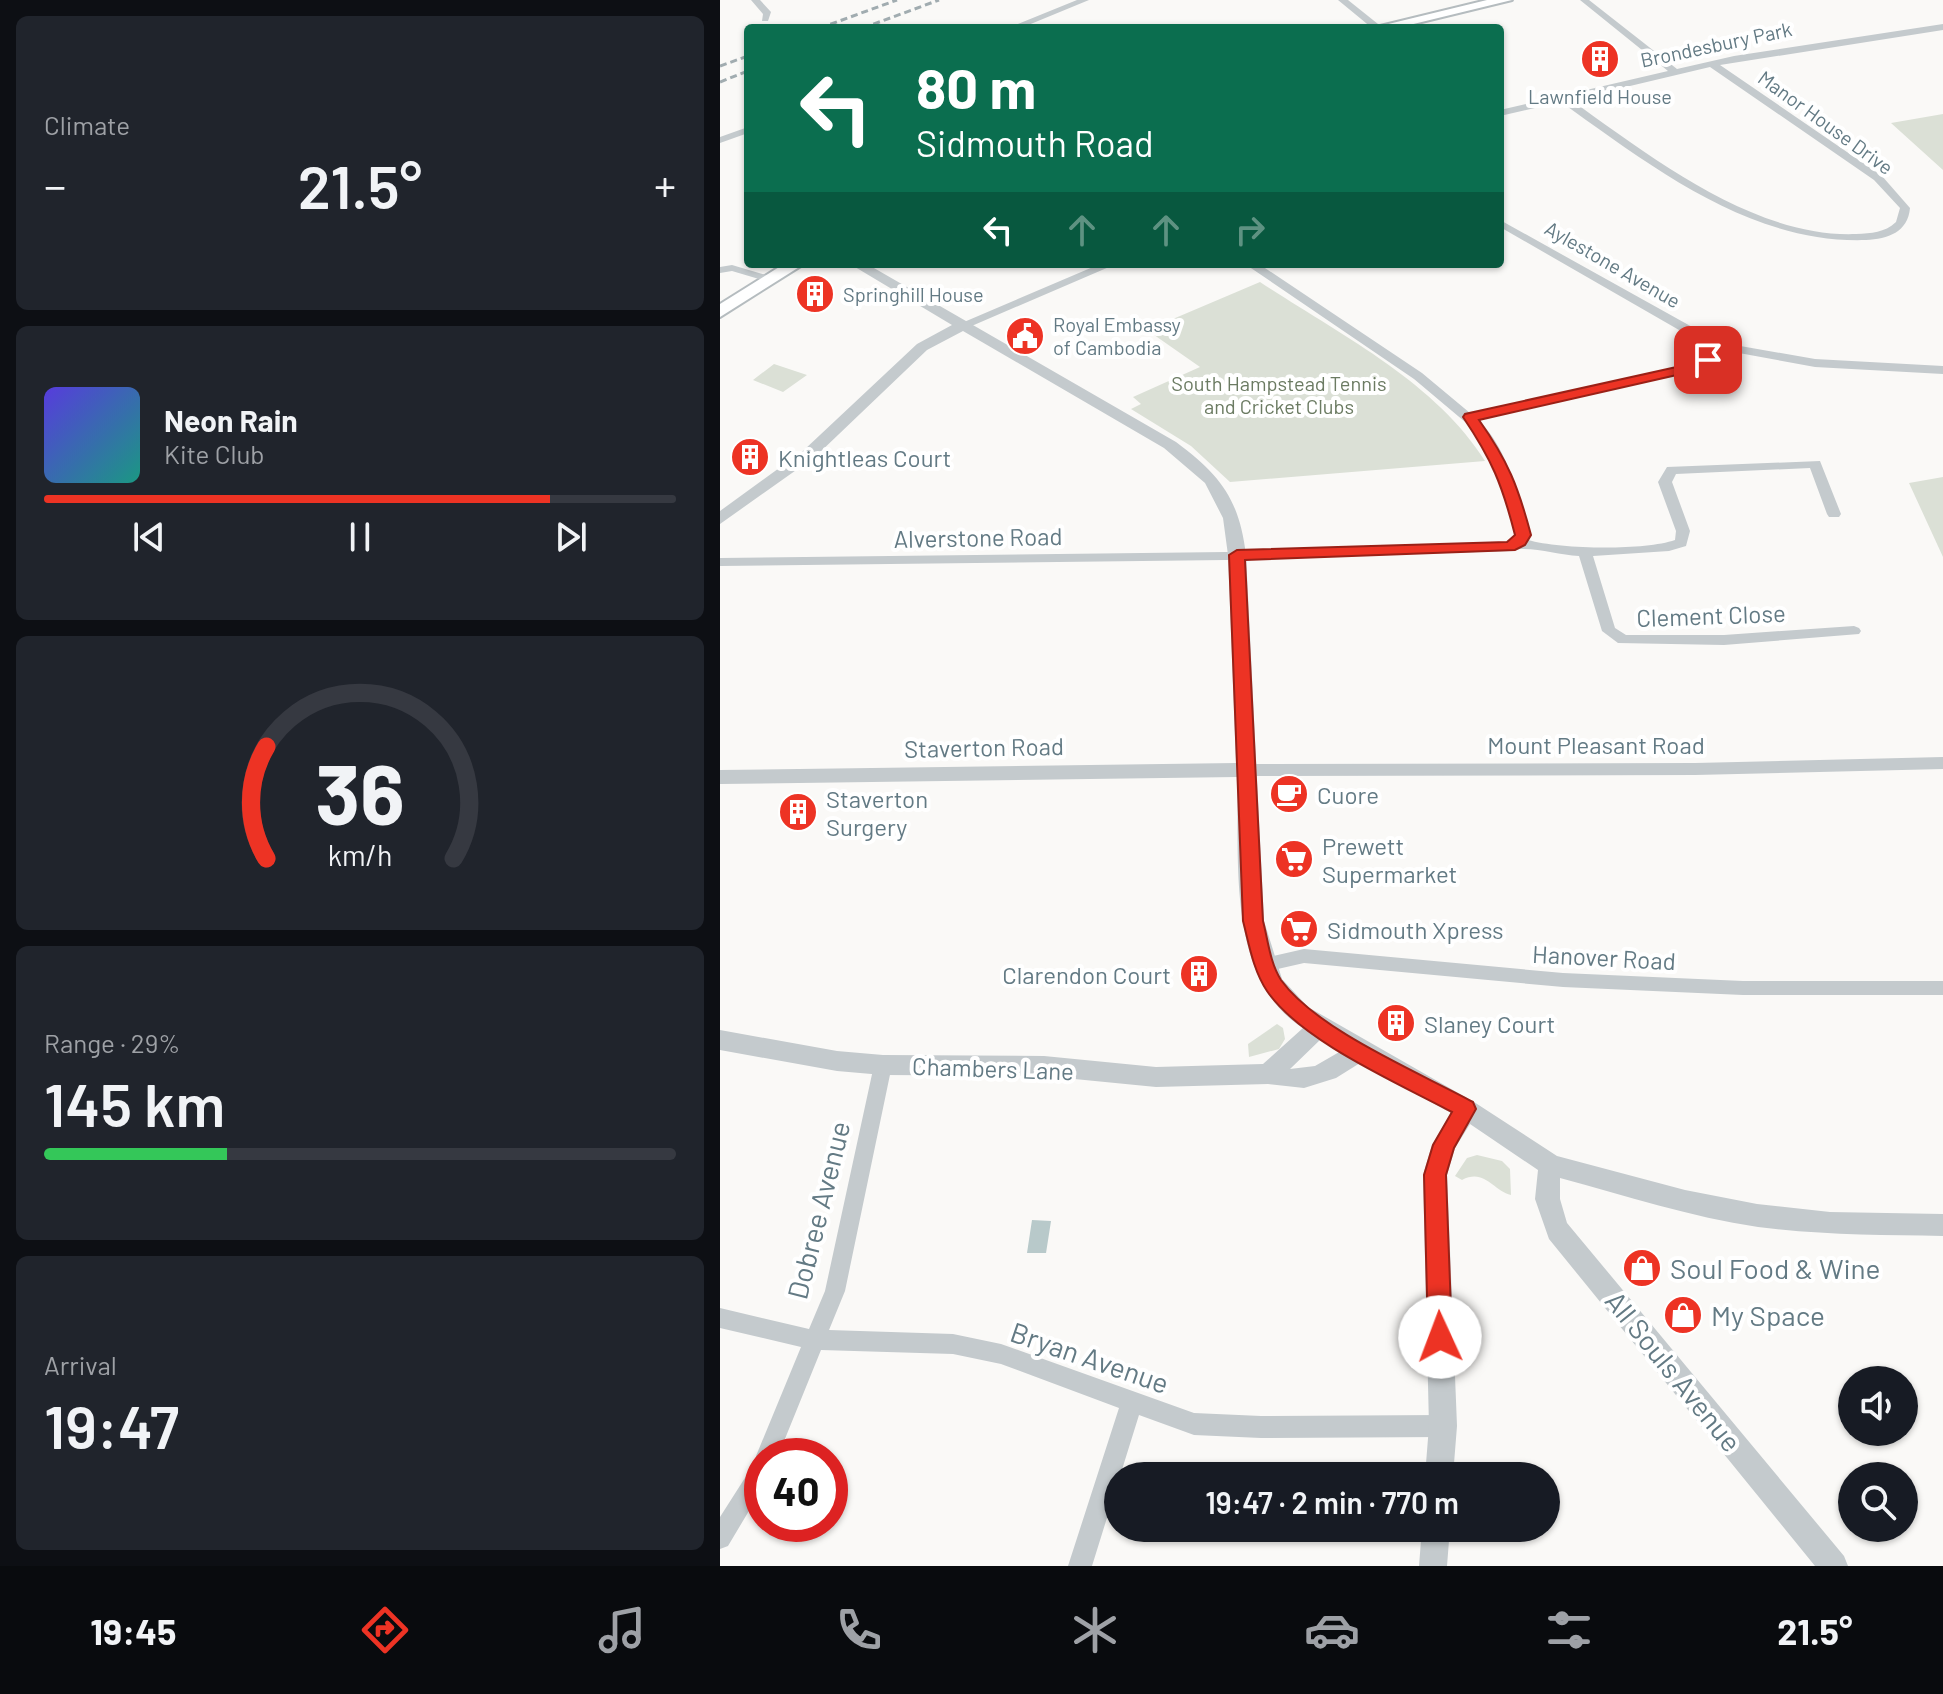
<!DOCTYPE html>
<meta charset="utf-8">
<style>
body{margin:0;font-family:Barlow,sans-serif;background:#20242c;color:#f1f3f6;height:100vh;display:flex;flex-direction:column;font-size:30px;white-space:nowrap}
*{box-sizing:border-box;margin:0}
p{font-size:26px;color:#9ea1a6}
.icon{flex:none;width:44px;height:44px;fill:none;stroke:currentColor;stroke-width:2;stroke-linecap:round;stroke-linejoin:round}
.map{position:relative;flex:1;overflow:hidden}
.sheet{display:flex;flex-direction:column;gap:16px;padding:16px;background:#0d0f14;width:720px}
.sheet>*{flex:none}
.banner{position:absolute;left:24px;top:24px;width:760px;height:244px;border-radius:8px;box-shadow:0 2px 6px #0004;background:#0b6e4f;color:#fff;overflow:hidden}
.tools{position:absolute;left:1118px;top:1366px;display:grid;gap:16px}
.tools a{display:grid;place-items:center;width:80px;height:80px;border-radius:50%;background:#171b24;box-shadow:0 2px 6px #0004;font-size:40px}
.speed{position:absolute;left:24px;top:1438px;display:flex;gap:16px;font-size:40px;font-weight:700;text-align:center}
.speed>*{display:grid;place-content:center;width:104px;height:104px;border-radius:50%;background:#171b24;box-shadow:0 2px 6px #0004;line-height:1}
.speed .limit{border:12px solid #d22;background:#fff;color:#111}
.pin{position:absolute;display:grid;place-items:center;width:68px;height:68px;color:#fff;margin:-34px;border-radius:16px;box-shadow:0 4px 12px #0006}
.me{position:absolute;width:88px;margin:-44px;rotate:358deg;stroke-linejoin:round;filter:drop-shadow(0 0 6px #0008)}
.turn{display:flex;align-items:center;gap:28px;height:168px;padding:0 40px;font-size:36px}
.turn .icon{width:104px;height:104px;stroke-width:2.5}
.turn b{display:block;font-size:56px;line-height:68px}
.lanes{display:flex;align-items:center;height:76px;padding:0 40px;background:#0003;justify-content:center;gap:40px;direction:ltr}
.lanes .off{opacity:.35}
.big{font-size:60px;font-weight:600;line-height:1.1}
.sheet .widget{flex:1;display:flex;flex-direction:column;justify-content:center;gap:12px;min-width:0;padding:0 28px;border-radius:12px;background:#20242c}
.sheet .dial{align-items:center;gap:0}
.dial svg{height:208px;overflow:visible;fill:none;stroke:#363941;stroke-width:7;stroke-linecap:round;text-anchor:middle}
.dial text{fill:#f1f3f6;stroke:none}
.song{display:flex;align-items:center;gap:24px}
.cover{width:96px;height:96px;border-radius:12px;background:linear-gradient(135deg,hsl(250 70% 55%),hsl(170 70% 35%))}
.played{height:8px;border-radius:4px;background:linear-gradient(90deg,#ed3324 80%,#363941 80%)}
.keys{display:flex;justify-content:space-around;direction:ltr}
.heat{display:flex;justify-content:space-between;align-items:center;font-size:44px;direction:ltr}
.charge{height:12px;border-radius:6px;background:linear-gradient(90deg,#34c759 29%,#363941 0)}
.trip{position:absolute;left:384px;top:1462px;width:456px;height:80px;border-radius:40px;background:#171b24;box-shadow:0 2px 6px #0004;font-weight:600;line-height:80px;text-align:center}
.menu{display:flex;height:128px;justify-content:space-around;align-items:center;background:#090b0e;color:#9ea1a6}
.menu .icon{width:56px;height:56px}
.menu .selected{color:#ed3324}
.menu b{font-size:36px;color:#f1f3f6}
main{display:flex;flex:1;min-height:0}
.map>svg:first-child{display:block}
.green{fill:#dbe0d6}
.water{fill:#b8c9ca}
.lines{fill:none;stroke-linecap:round;stroke-linejoin:round}
.primary-casing{stroke:#b5bcbf;stroke-width:4}
.minor{fill:#c4cacd;fill-rule:evenodd}
.tertiary{fill:#c4cacd;fill-rule:evenodd}
.primary{fill:#fff;fill-rule:evenodd}
.rail{stroke:#a1acb0;stroke-width:3;stroke-dasharray:7 4;stroke-linecap:butt}
.route{fill:#ed3324;stroke:#9a2117;stroke-width:2}
.labels{text-anchor:middle;dominant-baseline:central;stroke-width:8;stroke-linejoin:round;paint-order:stroke}
.far-street-label{font-size:20px;fill:#637a84;stroke:#fff}
.far-poi-label{font-size:20px;fill:#637a84;stroke:#fff;text-anchor:start}
.far-park-label{font-size:20px;fill:#6b7b62;stroke:#fff}
.poi-label{font-size:24px;fill:#637a84;stroke:#fff;text-anchor:start}
.street-label{font-size:24px;fill:#637a84;stroke:#fff}
.near-street-label{font-size:28px;fill:#637a84;stroke:#fff}
.near-poi-label{font-size:28px;fill:#637a84;stroke:#fff;text-anchor:start}
</style>
<main>
<section class="sheet">
<div class="widget"><p>Climate</p>
<div class="heat"><a>−</a><b class="big">21.5°</b><a>+</a></div>
</div>
<div class="widget">
<div class="song"><i class="cover"></i><div><b>Neon Rain</b><p>Kite Club</p></div></div>
<div class="played"></div>
<div class="keys"><svg class="icon" aria-label="previous" viewBox="0 0 24 24"><path d="M18 5L8 12l10 7zM5 5v14"/></svg><svg class="icon" aria-label="pause" viewBox="0 0 24 24"><path d="M8 5v14M16 5v14"/></svg><svg class="icon" aria-label="next" viewBox="0 0 24 24"><path d="M6 5l10 7-10 7zM19 5v14"/></svg></div>
</div>
<div class="widget dial"><svg viewBox="0 0 100 80">
<path d="M14 69A42 42 0 1 1 86 69"/>
<path d="M14 69A42 42 0 0 1 14 26" stroke="#ed3324"/>
<text x="50" y="56" font-size="32" font-weight="700">36</text>
<text x="50" y="72" font-size="11">km/h</text>
</svg></div>
<div class="widget"><p>Range · 29%</p><b class="big">145 km</b><div class="charge"></div></div>
<div class="widget"><p>Arrival</p><b class="big">19:47</b></div>
</section>
<div class="map">
<svg width="1223" height="1566" viewBox="0 0 1223 1566">
<rect width="100%" height="100%" fill="#faf9f7"/>
<path class="green" d="M1223 114V170L1171 123Z
M540 282C617 333 715 381 765 461L510 482 471 446 411 409 421 404 413 397 480 367 427 330Z
M54 364 87 375 63 392 33 380Z
M1223 477V557L1189 483Z
M557 1024 563 1028 565 1039 559 1049 529 1057 528 1044Z
M757 1155 782 1161 790 1169 791 1195C773 1191 765 1168 742 1180L735 1176 747 1158Z"/>
<path class="water" d="M312 1220 331 1221 326 1253H307Z"/>
<g class="lines">
<defs>
<path id="primary" d="M767 0H792L677 28H652Z
M64 264H84L0 317V304Z"/>
</defs>
<use href="#primary" class="primary-casing"/>
<path class="minor" d="M31 0H40L51 12 48 21H42L43 14Z
M357 0H369L301 28H288Z
M618 0H628L663 28H652Z
M860 0H869L957 69 1014 56 1223 24V30L1000 65 1162 176 1190 208C1188 232 1168 239 1146 240 1030 244 931 166 841 102L780 116V110L948 71ZM990 67 1154 180 1180 208 1176 222C1164 233 1152 233 1136 234 1034 238 930 156 851 100Z
M28 127V133L0 143V137Z
M780 220 974 328 1009 344 1095 359 1223 366V374L1095 367 1008 351 969 372 757 419C786 444 800 499 810 535L808 540C839 549 923 551 955 540L956 531 938 482 947 467 1100 461 1121 514 1119 517H1109L1107 514 1090 468 956 474 952 482 970 531 966 546 949 551 873 556 895 628 906 635H1004L1134 626 1139 628 1141 631 1139 634 1004 645 898 643 882 631 859 556C836 555 810 545 789 551L506 560 0 566V558L506 552 787 543 794 539 796 535 784 489 757 432 694 379 525 264H539L702 373 750 413 961 366 997 347 966 334 780 227Z
M380 264H396L247 328H239L237 325Z
M12 265 56 278 58 280 52 283 12 271 0 273V267Z
M1223 757V769L975 775 528 776 520 770 528 764 975 763Z
M584 949 843 973 1023 981H1223V995H1023L843 987 584 963 544 972 538 970 535 965 538 960 544 958Z
M163 1057 170 1059 172 1065 125 1291 109 1330 233 1334 281 1344 474 1413 541 1416 723 1415 731 1418 734 1426 731 1434 723 1437 541 1438 474 1435 419 1415 372 1566H348L399 1408 281 1364 233 1354 101 1350 58 1456H42V1489L8 1546 0 1549V1517L37 1459 36 1456 81 1347 0 1328V1308L89 1329 105 1291 154 1065 156 1059Z"/>
<path class="tertiary" d="M130 264H147L456 442C500 475 519 498 526 555L544 921 562 979 588 1007 754 1102 837 1156 965 1190 1037 1204 1110 1212 1223 1214V1236C1161 1235 1100 1235 1038 1227 971 1217 906 1196 840 1178V1199L847 1223 1124 1556 1128 1566H1095L829 1239 815 1199 818 1170 750 1124 735 1148 727 1175 737 1426 733 1476H705L709 1426 703 1175 712 1145 731 1113 640 1063 616 1078 584 1088 548 1084 436 1087 324 1076 163 1075 117 1071 0 1050V1030L117 1051 163 1055 324 1056 436 1067 543 1064 583 1028C505 979 520 857 517 777L0 784V770L516 763 508 555 503 518 485 483 444 448 243 331 207 350 96 456 0 524V511L84 450 197 344 232 325ZM601 1039 621 1051 595 1066 570 1069Z
M702 1528H730L727 1566H699Z"/>
<use href="#primary" class="primary"/>
<path class="rail" d="M100 28 177 0
M143 28 219 0
M0 66 28 56
M0 82 28 71"/>
</g>
<path class="route" d="M988 355 992 357V363L970 372 759 420C788 461 798 486 811 535L805 545 795 550 525 560 543 921C548 940 550 963 561 980 597 1030 698 1072 753 1102L756 1109 734 1148 726 1175 732 1337 729 1345 720 1348 712 1345 708 1337 704 1175 713 1145 732 1112C678 1083 581 1041 547 991 533 970 529 944 523 921L509 555 517 550 787 542 795 535C782 484 772 460 743 417L745 414 961 366Z"/>
<defs>
<symbol id="building-disc" viewBox="-11 -11 22 22"><circle r="9.5" fill="#ed3324" stroke="#fff"/><path d="M-4-6H4V6H1V3H-1V6H-4ZM-2.5-4.3h1.7v1.8h-1.7ZM.8-4.3h1.7v1.8H.8ZM-2.5-1h1.7V.8h-1.7ZM.8-1h1.7V.8H.8Z" fill="#fff"/></symbol>
<symbol id="civic-disc" viewBox="-11 -11 22 22"><circle r="9.5" fill="#ed3324" stroke="#fff"/><path d="M-.6-6.5H3V-4.5H.6V-3L4-1V1h2V6H-6V1h2V-1L-.6-3ZM-1.2 2.5V6h2.4V2.5Z" fill="#fff"/></symbol>
<symbol id="cafe-disc" viewBox="-11 -11 22 22"><circle r="9.5" fill="#ed3324" stroke="#fff"/><path d="M-5.5-4.5H6V0H3Q3 3.5 0 3.5H-2.5Q-5.5 3.5-5.5 0ZM3-3.2v2h1.7v-2ZM-6 4.5H4V6H-6Z" fill="#fff"/></symbol>
<symbol id="supermarket-disc" viewBox="-11 -11 22 22"><circle r="9.5" fill="#ed3324" stroke="#fff"/><path d="M-6-5.5h2.5l.6 2H6L4.5 2H-2.5L-4.4-4H-6ZM-1.5 3.2a1.3 1.3 0 1 0 .1 0ZM3 3.2a1.3 1.3 0 1 0 .1 0Z" fill="#fff"/></symbol>
<symbol id="shop-disc" viewBox="-11 -11 22 22"><circle r="9.5" fill="#ed3324" stroke="#fff"/><path d="M-5-2.5h2.3a2.7 3.5 0 0 1 5.4 0H5L5.5 6h-11ZM-1.5-2.5h3a1.5 2.3 0 0 0-3 0Z" fill="#fff"/></symbol>
</defs>
<g fill-rule="evenodd">
<use href="#building-disc" x="858" y="37" width="44" height="44"/>
<use href="#building-disc" x="73" y="272" width="44" height="44"/>
<use href="#civic-disc" x="283" y="314" width="44" height="44"/>
<use href="#building-disc" x="8" y="435" width="44" height="44"/>
<use href="#cafe-disc" x="547" y="772" width="44" height="44"/>
<use href="#building-disc" x="56" y="790" width="44" height="44"/>
<use href="#supermarket-disc" x="552" y="837" width="44" height="44"/>
<use href="#supermarket-disc" x="557" y="907" width="44" height="44"/>
<use href="#building-disc" x="457" y="952" width="44" height="44"/>
<use href="#building-disc" x="654" y="1001" width="44" height="44"/>
<use href="#shop-disc" x="900" y="1246" width="44" height="44"/>
<use href="#shop-disc" x="941" y="1293" width="44" height="44"/>
</g>
<g class="labels">
<g class="far-street-label">
<text transform="translate(996 44) rotate(-12)">Brondesbury Park</text>
<text transform="translate(1106 122) rotate(36)">Manor House Drive</text>
<text transform="translate(893 264) rotate(30)">Aylestone Avenue</text>
</g>
<g class="far-poi-label">
<text x="880" y="96" text-anchor="middle">Lawnfield House</text>
<text x="123" y="294">Springhill House</text>
<text x="333" y="324">Royal Embassy<tspan x="333" dy="23">of Cambodia</tspan></text>
</g>
<g class="far-park-label">
<text x="559" y="383">South Hampstead Tennis<tspan x="559" dy="23">and Cricket Clubs</tspan></text>
</g>
<g class="poi-label">
<text x="58" y="457">Knightleas Court</text>
<text x="597" y="794">Cuore</text>
<text x="106" y="798">Staverton<tspan x="106" dy="28">Surgery</tspan></text>
<text x="602" y="845">Prewett<tspan x="602" dy="28">Supermarket</tspan></text>
<text x="607" y="929">Sidmouth Xpress</text>
<text x="451" y="974" text-anchor="end">Clarendon Court</text>
<text x="704" y="1023">Slaney Court</text>
</g>
<g class="street-label">
<text transform="translate(258 537) rotate(-1)">Alverstone Road</text>
<text transform="translate(991 615) rotate(-2)">Clement Close</text>
<text x="876" y="744">Mount Pleasant Road</text>
<text transform="translate(264 747) rotate(-1)">Staverton Road</text>
<text transform="translate(884 957) rotate(3)">Hanover Road</text>
<text transform="translate(273 1068) rotate(2)">Chambers Lane</text>
</g>
<g class="near-street-label">
<text transform="translate(98 1210) rotate(-76)">Dobree Avenue</text>
<text transform="translate(370 1357) rotate(19)">Bryan Avenue</text>
<text transform="translate(954 1371) rotate(51)">All Souls Avenue</text>
</g>
<g class="near-poi-label">
<text x="950" y="1268">Soul Food &amp; Wine</text>
<text x="991" y="1315">My Space</text>
</g>
</g>
</svg>
<div class="tools">
<a><svg class="icon" aria-label="sound" viewBox="0 0 24 24"><path d="M4 9h4l5-4v14l-5-4H4zM17 9q2 3 0 6"/></svg></a>
<a><svg class="icon" aria-label="search" viewBox="0 0 24 24"><circle cx="10" cy="10" r="6"/><path d="M15 15l6 6"/></svg></a>
</div>
<div class="speed"><div class="limit">40</div></div>
<div class="pin" style="left:988px;top:360px;background:#d93025"><svg class="icon" aria-label="arrive" viewBox="0 0 24 24"><path d="M6 21V4h12l-3 4 3 4H6"/></svg></div>
<svg class="me" style="left:720px;top:1337px" viewBox="-20 -20 40 40"><circle r="19" fill="#fff"/><path d="M0-13L10 11 0 6-10 11z" fill="#ed3324"/></svg>
<div class="trip">19:47 · 2 min · 770 m</div>
<div class="banner">
<div class="turn"><svg class="icon" aria-label="left" viewBox="0 0 24 24"><path d="M17 20v-9H6M10 6l-5 5 5 5"/></svg><div><b>80 m</b>Sidmouth Road</div></div>
<div class="lanes"><svg class="icon" aria-label="left" viewBox="0 0 24 24"><path d="M17 20v-9H6M10 6l-5 5 5 5"/></svg><svg class="icon off" aria-label="ahead" viewBox="0 0 24 24"><path d="M12 20V5M6 11l6-6 6 6"/></svg><svg class="icon off" aria-label="ahead" viewBox="0 0 24 24"><path d="M12 20V5M6 11l6-6 6 6"/></svg><svg class="icon off" aria-label="right" viewBox="0 0 24 24"><path d="M7 20v-9h11M14 6l5 5-5 5"/></svg></div>
</div>
</div>
</main>
<nav class="menu">
<b>19:45</b>
<svg class="icon selected" aria-label="directions" viewBox="0 0 24 24"><path d="M12 3l9 9-9 9-9-9zM9 14v-3h6M13 9l2 2-2 2"/></svg>
<svg class="icon" aria-label="music" viewBox="0 0 24 24"><path d="M9 18V5l10-2v13"/><circle cx="6" cy="18" r="3"/><circle cx="16" cy="16" r="3"/></svg>
<svg class="icon" aria-label="phone" viewBox="0 0 24 24"><path d="M5 4h4l2 5-3 2q2 4 5 5l2-3 5 2v4C11 20 4 13 5 4z"/></svg>
<svg class="icon" aria-label="climate" viewBox="0 0 24 24"><path d="M12 3v18M4 7l16 10M4 17L20 7"/></svg>
<svg class="icon" aria-label="car" viewBox="0 0 24 24"><path d="M5 17H2v-5l4-1 3-4h7l3 4 3 1v5h-3M9 17h6M6 11h13"/><circle cx="7" cy="17" r="2"/><circle cx="17" cy="17" r="2"/></svg>
<svg class="icon" aria-label="filters" viewBox="0 0 24 24"><path d="M4 7h16M4 17h16"/><circle cx="9" cy="7" r="2"/><circle cx="15" cy="17" r="2"/></svg>
<b>21.5°</b>
</nav>
